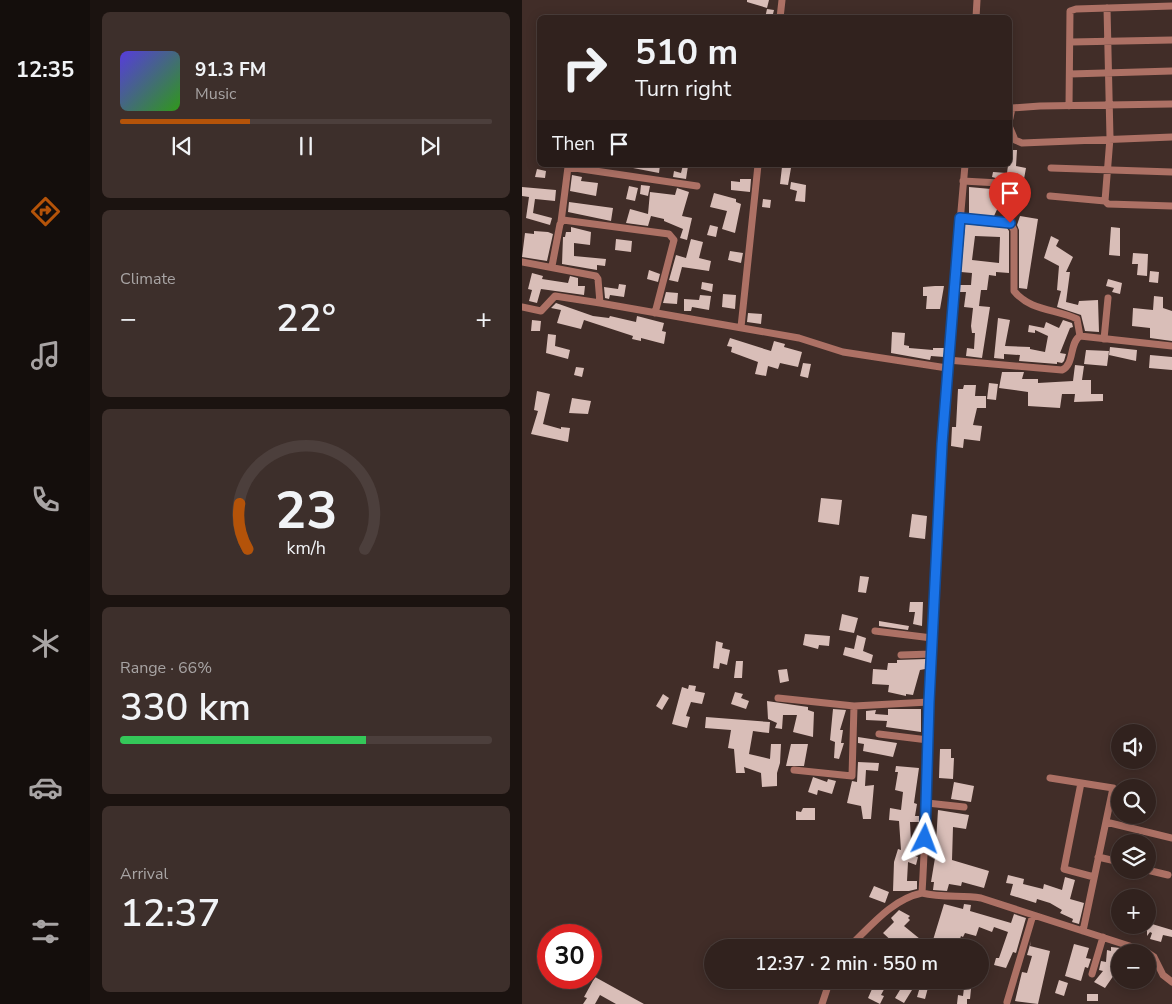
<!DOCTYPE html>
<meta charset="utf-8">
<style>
body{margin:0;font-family:"Nunito Sans",sans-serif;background:#3d2f2b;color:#f1f3f6;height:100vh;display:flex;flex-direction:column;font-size:19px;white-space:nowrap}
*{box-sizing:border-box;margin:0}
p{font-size:16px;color:#a8a4a4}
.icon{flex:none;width:28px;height:28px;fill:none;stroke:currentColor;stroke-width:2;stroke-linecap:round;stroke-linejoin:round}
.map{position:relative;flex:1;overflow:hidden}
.details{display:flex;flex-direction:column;gap:12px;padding:12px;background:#1b1310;width:432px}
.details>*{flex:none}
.hud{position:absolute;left:15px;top:15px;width:475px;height:152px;border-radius:8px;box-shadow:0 2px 12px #0003,0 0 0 1px #4c3f3c;background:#31221e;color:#f1f3f6;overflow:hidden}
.tools{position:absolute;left:589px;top:724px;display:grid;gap:10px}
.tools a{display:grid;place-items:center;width:45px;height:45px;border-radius:50%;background:#31221e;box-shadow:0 2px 12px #0003,0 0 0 1px #4c3f3c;font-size:25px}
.speed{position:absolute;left:15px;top:924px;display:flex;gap:10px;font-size:25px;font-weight:700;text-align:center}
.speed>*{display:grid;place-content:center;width:65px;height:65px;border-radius:50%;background:#31221e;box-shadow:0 2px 12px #0003,0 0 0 1px #4c3f3c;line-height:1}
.speed .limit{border:8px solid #d22;background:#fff;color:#111}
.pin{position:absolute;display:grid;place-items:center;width:42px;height:42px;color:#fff;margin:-51px -21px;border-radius:50% 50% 50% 0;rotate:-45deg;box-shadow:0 0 5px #0007}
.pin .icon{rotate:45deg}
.me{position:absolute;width:55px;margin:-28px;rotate:3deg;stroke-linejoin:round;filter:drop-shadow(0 0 4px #0008)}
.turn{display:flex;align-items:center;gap:18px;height:105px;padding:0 15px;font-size:22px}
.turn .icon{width:65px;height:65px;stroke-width:2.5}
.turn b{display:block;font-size:35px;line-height:42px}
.then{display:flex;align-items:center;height:48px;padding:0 15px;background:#0003;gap:10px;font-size:19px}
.big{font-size:38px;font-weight:600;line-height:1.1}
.details .widget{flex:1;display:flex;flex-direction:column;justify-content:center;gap:8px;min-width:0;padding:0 18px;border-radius:8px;background:#3d2f2b}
.details .dial{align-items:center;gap:0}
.dial svg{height:130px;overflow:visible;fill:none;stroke:#4c3f3c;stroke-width:7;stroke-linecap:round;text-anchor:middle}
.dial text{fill:#f1f3f6;stroke:none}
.song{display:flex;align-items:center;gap:15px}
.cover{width:60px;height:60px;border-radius:8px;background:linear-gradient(135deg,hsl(250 70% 55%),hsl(110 70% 35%))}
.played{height:5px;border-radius:2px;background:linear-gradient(90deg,#b45309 35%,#4c3f3c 35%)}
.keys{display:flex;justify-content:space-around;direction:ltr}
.heat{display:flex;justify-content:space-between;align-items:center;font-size:28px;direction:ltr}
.charge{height:8px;border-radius:4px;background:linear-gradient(90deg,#34c759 66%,#4c3f3c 0)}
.trip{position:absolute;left:182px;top:939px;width:285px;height:50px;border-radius:25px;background:#31221e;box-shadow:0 2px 12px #0003,0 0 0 1px #4c3f3c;font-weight:600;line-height:50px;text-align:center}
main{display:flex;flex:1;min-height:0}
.tabs{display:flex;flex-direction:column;width:90px;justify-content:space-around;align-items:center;background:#140e0c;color:#a8a4a4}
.tabs .icon{width:35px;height:35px}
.tabs .active{color:#b45309}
.tabs b{font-size:22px;color:#f1f3f6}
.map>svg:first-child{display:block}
.building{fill:#d9beb8;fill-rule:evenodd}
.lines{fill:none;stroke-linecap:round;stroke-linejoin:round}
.street{stroke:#ad7165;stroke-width:7}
.route-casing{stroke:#114b97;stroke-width:12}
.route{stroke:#1a73e8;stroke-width:9}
</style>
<main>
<nav class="tabs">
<b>12:35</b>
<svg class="icon active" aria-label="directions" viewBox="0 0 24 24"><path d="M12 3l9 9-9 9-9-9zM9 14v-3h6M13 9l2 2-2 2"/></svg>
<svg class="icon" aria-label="music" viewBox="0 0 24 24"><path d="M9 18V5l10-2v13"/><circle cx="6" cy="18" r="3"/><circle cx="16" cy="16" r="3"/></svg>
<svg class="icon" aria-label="phone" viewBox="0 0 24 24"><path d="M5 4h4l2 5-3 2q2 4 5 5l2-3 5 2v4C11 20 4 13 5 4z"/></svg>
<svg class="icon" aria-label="climate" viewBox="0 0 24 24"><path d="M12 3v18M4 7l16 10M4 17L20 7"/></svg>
<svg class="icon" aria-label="car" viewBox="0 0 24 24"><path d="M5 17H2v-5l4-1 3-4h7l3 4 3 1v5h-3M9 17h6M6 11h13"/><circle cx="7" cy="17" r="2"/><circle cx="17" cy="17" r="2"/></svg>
<svg class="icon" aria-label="filters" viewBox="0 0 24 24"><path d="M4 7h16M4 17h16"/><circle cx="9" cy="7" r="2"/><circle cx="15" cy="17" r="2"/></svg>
</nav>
<section class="details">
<div class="widget">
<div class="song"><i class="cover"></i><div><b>91.3 FM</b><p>Music</p></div></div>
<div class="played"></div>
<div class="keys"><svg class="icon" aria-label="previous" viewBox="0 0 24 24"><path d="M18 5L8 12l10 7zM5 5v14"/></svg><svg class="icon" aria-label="pause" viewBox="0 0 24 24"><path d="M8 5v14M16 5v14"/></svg><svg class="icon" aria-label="next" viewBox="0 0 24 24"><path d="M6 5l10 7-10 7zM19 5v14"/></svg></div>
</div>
<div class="widget"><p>Climate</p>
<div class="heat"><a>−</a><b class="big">22°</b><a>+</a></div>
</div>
<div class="widget dial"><svg viewBox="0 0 100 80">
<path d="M14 69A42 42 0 1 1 86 69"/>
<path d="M14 69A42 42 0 0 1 9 41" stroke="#b45309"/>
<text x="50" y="56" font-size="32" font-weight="700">23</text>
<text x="50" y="72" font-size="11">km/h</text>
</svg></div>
<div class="widget"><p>Range · 66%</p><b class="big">330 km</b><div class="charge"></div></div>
<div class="widget"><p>Arrival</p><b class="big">12:37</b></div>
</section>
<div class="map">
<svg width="650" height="1004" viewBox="0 0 650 1004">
<rect width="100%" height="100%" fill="#412d28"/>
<path class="building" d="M225 0H247L245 8 225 2Z
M245 9 252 10 250 18H243Z
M488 150H495L494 166 504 168 502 179H500L503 207 487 208 486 186 472 216 447 214V187L469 189 481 186V180L470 177 471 172 485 173Z
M112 165H138L137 173 111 168Z
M161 165 166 166 164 179 151 177 152 171 159 173Z
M260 167 269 168 266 185 258 184Z
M15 169 24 171 23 178 13 177Z
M50 175 60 177 59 181 76 183 74 196 48 191Z
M218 179H229L228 192 209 190V181L218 182Z
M269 182 284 185 283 202 273 201 275 191 268 189Z
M119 185 128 186 126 196 118 194Z
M107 186 116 188 113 201 104 199Z
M0 187 34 190 33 201 13 199 11 213 30 218 28 225 4 218 7 197 0 196Z
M155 188 167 192 160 216 170 218 165 240 158 238 161 229 142 221V219L129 216 126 226 104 223 108 209 126 214 128 192 153 195Z
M192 193 214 199V202L219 204 213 233 200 229 205 211 188 207Z
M241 199 249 200 248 208 240 207Z
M47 202 91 208 89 221 46 212Z
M498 216 516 219 505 289 497 288V230L495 225Z
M443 224 485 228 487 231V273L474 272V276L467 275 465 290H459L457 306 468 307 460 358 444 356 445 348 452 349 453 333H450L449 326 451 308 442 307 444 292H438V285H449L450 273 439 272ZM453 236 478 237 477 263 450 260Z
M188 225 196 227 194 237 185 235Z
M49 227 69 232 68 245 52 243V256L84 259 83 266 75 265V270L40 264 41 237H43L44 232H49Z
M589 227 598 228V256L587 255Z
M12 231 26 232 31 234 25 261 0 257 3 233 12 234Z
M529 236 537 240 534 246 551 257 544 272H548L544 302 556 305 557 301 576 300 577 332 563 331 559 315 535 307 539 291 535 290 537 266 522 258Z
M94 239 110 241 109 252 93 250Z
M169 239 181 242 177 258 189 261 187 271 160 267 156 282 147 280 154 255 164 258Z
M208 251 221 253 219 263 206 260Z
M611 253 626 254 625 276 615 275 616 264H610Z
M127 270 138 274 136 282 125 279Z
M628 271 637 272 636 283 627 282Z
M10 273 21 276 20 279 46 283 48 276 56 278V286H63L62 295 19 289 15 303 7 301 10 290 6 289Z
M586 279 600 283 598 294 590 292 592 288 584 286Z
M180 282 191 284 190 292 179 289Z
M97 284 104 285 102 297 88 295 87 299 83 298 82 287 96 289Z
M413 286H422L418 309H404L405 296H401V287Z
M144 292 156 293 155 304 141 303Z
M201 294 214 295 213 309 200 307Z
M178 295 189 296 187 310 170 307 169 311H162V299L177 300Z
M632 296 641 297V308L650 311V341L628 338V328L610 326 611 308 631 310Z
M34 303 71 316 87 318 88 316 114 322 115 316 142 323 140 331 144 332 142 344 119 338V341L110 339 111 336 62 320 59 329 35 323 39 310 29 308Z
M226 313 240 314 239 324 225 322Z
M476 318 488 320 483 346 508 347V349L523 352 526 336 513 330V333L506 332 507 325 522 328 524 322 537 328 541 320 550 323 551 327 548 328 538 353 544 354 542 361 540 363 535 362V364L497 361 498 355 482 354V359L472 358Z
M10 320 19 321 18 331H9Z
M370 332 383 333 382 345 387 346V348L411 350V348H423L422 357 409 356 408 360 369 353Z
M26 334 34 335 33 346 48 350 46 359 24 353Z
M208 338 249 351 252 341 263 344 262 347 280 352 276 367 258 363 256 369 246 366 244 376 233 374 236 362 209 352 210 347 205 346Z
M588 347 615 350 614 361 587 355Z
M564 350 587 351 585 366 562 364Z
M628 355 650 357V370L627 368Z
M281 363 289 364 286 378 278 376Z
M553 365 562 366 560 380H569V394H581V401L552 402 553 394H540L538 408 506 406V392L477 388 480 372H502L500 379H516V383L551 381Z
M54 367 62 368 60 377 52 375Z
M467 383 476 384 474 400 465 399Z
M442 385H454L453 396H464V408H455L451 425 460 426 458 441 442 439 441 448 429 446 430 427H434L436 389H441Z
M15 391 28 394 21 424 39 429V427L48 428 46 442 9 434 16 411 12 410Z
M50 398 69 401 66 414 47 413Z
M299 498 320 500 317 525 296 522Z
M390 514 405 516 403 539 387 537Z
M338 576 347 577 344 593 336 592Z
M388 602H401L400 626 391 624 393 612H387Z
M320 614 336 618 332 633 317 630Z
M357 621 387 626 386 630 357 626Z
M283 634 308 636 307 646 297 645 296 649 281 645Z
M335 635 344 638 341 651 351 655 349 663 321 655 323 647 332 649Z
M194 641 201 643 200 648 208 650 205 665 198 663 197 669 191 668Z
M404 659 403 669 398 670 391 695 384 694V696L366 692 367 685 350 684 351 669 365 670 366 663H375V660Z
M214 661H221L220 678H212Z
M265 669 267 681 258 683 256 670Z
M167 685 174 686 173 691 183 693 180 704 169 702 164 716 168 717 165 728 150 724 160 687 166 689Z
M213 692 221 694 219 698 227 701 224 709 209 704Z
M141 694 147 698 140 710 134 706Z
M245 701 286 707V710L292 712 291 737 271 732 275 715H261L260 729 253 728 255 723 246 719Z
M311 709 324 710 318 730H321L319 743H322L317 759 312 758 313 742 308 740Z
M366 709H399V732L364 727 365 721 344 720V711L354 710 353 714 366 715Z
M184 717 248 722 247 733 231 731 227 754 248 759 249 744H259L258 763 255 773V786L240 787 239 773 222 767 223 773H214L212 749 206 748 209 730 183 728Z
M336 737 375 743 371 757 341 751 342 744 336 743Z
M269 744H286L282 766H264Z
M418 749H429V758H432L431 779 417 778Z
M336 762 357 763 356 771 344 770 343 786 352 785 349 819H341L339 806 325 803 330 781 335 782Z
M374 766 397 768 392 803 395 804 393 816H397V822H388L389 842H392L389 855 396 857 394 865 386 862 385 881H395V889L387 891H371L372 862 376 849 379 850 377 821 367 820 368 808 379 810 381 792 373 790 376 772H373Z
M291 777 305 782 306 779 314 781 310 794 296 790 295 795 286 792Z
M432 782 452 786 449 802 429 799Z
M281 808H293V820H274V811L279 812Z
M416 810 447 815 444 829 431 827 430 860 467 871 462 888 440 882 439 886 427 884 425 891 411 890 412 882H409L413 858Z
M486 875 502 879 501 884 521 889 522 884 540 890 543 877 553 880 548 899 562 903 557 924 550 922 551 919 538 913 540 910 528 903 515 899 514 903 488 895 491 884 484 883Z
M352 886 367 892 363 903 347 897Z
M422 904 441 909 442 904 449 905 448 911 489 923 492 914 504 918 494 953 491 952 484 968 472 965 474 958H477L486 932 472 927 470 932 457 927 454 936 443 933 441 937 439 936 435 948H428L411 940Z
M377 910 388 916 386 918 388 920 382 926 398 939 392 948H372L373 944 361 933 372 922 369 918Z
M625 912 633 915 630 924 650 930V937L641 935 639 942 628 939 630 933 628 932 625 936V931L610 926 625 925Z
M509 941 508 946 528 951 516 1004 493 1001 500 972 505 973 510 956 505 955Z
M552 944 567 948 564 958 569 959 566 968 563 967 559 981 543 976Z
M589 947 598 948V977L592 975 583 988 572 982 581 971 577 970 579 961 584 962 585 950 589 951Z
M625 967 634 972 625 985Z
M73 977 122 1004H94L78 995 73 1004H61L65 998 62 997Z
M354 980H367L359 995 362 996 358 1004 346 998Z
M400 980H408L403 999 395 997Z
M537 980 546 983 542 996 533 993Z
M381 985 390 990 382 1003 373 998Z
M442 988 449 989 448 999H445V1004H435L436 995 441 996Z
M565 994H576V1001H565Z"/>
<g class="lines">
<path class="street" d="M258 18 260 0
M454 18 455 0
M549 42 650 40
M548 74 650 71
M547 106 548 11 554 9 650 6
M488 118 490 108 518 106 650 104
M488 128 493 140 500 143 650 137
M529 168 650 172
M441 181 477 183
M528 196 583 201 586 204 650 206
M583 201 588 138 585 8
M438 218 488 223 492 230V291C508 311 534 309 555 319L558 336
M39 222 46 167 175 186
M0 262 74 276 76 279 78 303 277 338 321 352 425 368
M30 266 38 224 41 220 147 234 152 240 133 313
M0 307 19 311 33 296 78 303
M219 327 236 165
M582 339 586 298
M426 360 540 370C553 364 547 343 558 336L650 346
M353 631 410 638
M379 655 409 654
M256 698 332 706 407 702
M357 734 406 740
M272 770 330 776 332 706
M528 778 591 788 561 931
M559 783 542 869 572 877
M405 803 442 807
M584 822 650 838
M576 857 598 862
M625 870 646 875
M400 893C420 898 439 895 459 898L623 951 632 957 641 975 650 982
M326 948C348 927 370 899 400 893 405 809 406 724 410 640 417 481 429 323 443 165
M570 974 581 937
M485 1002 511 915
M300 1004 308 980"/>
</g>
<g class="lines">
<defs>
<path id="route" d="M403 839 407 702 420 444 438 218 488 223"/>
</defs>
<use href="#route" class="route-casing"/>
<use href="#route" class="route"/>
</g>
</svg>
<div class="tools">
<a><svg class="icon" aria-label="sound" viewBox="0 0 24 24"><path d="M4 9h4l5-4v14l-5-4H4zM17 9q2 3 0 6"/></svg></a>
<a><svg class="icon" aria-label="search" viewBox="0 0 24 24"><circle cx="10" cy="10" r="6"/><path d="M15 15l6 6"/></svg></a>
<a><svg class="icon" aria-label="layers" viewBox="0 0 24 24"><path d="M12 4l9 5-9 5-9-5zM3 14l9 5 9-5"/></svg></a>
<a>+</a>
<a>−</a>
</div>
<div class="speed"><div class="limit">30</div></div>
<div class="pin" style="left:488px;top:223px;background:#d93025"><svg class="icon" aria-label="arrive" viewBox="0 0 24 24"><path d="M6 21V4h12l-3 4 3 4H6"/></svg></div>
<svg class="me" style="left:403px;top:839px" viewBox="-20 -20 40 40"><path d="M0-17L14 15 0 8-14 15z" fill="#1a73e8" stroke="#fff" stroke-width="4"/></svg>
<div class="trip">12:37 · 2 min · 550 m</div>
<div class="hud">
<div class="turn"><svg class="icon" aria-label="right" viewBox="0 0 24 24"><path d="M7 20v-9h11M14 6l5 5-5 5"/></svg><div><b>510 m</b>Turn right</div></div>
<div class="then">Then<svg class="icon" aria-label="arrive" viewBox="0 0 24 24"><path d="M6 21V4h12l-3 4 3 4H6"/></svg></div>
</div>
</div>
</main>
